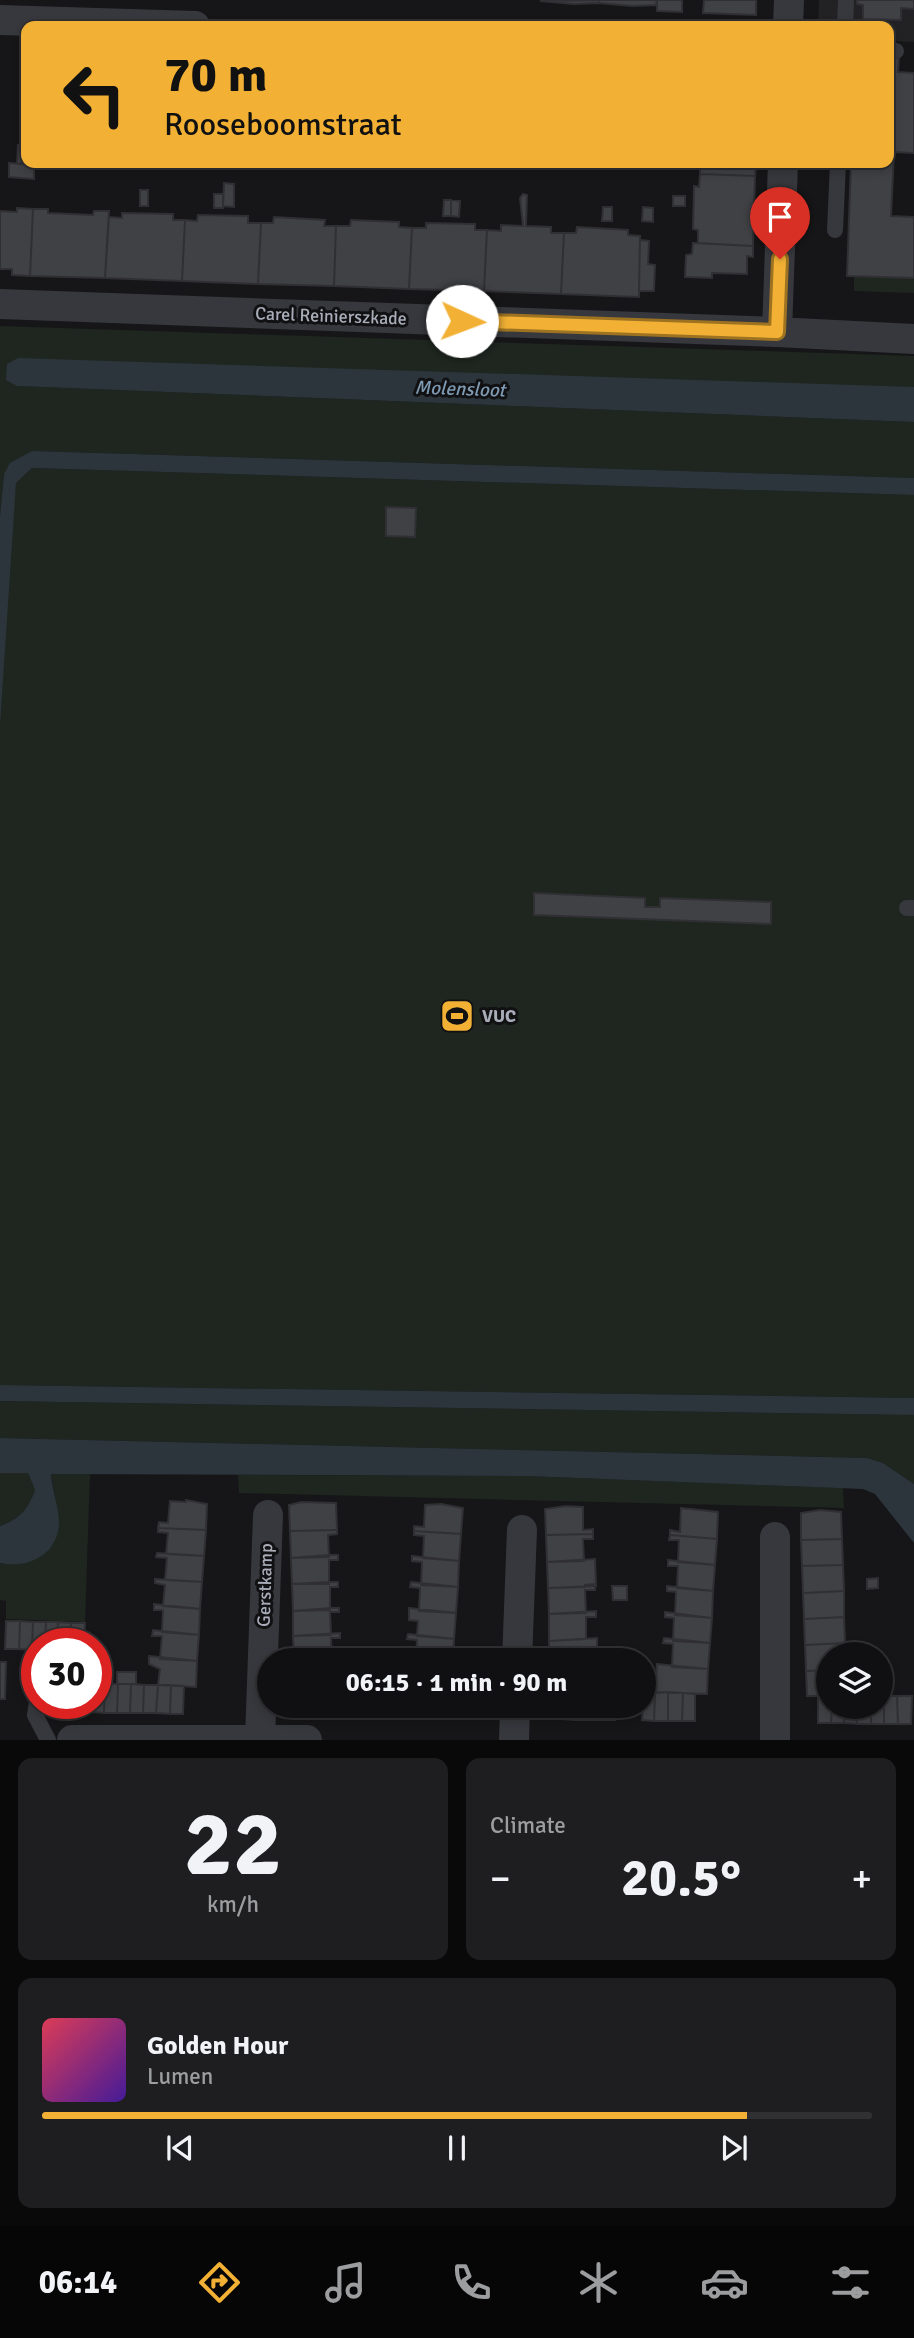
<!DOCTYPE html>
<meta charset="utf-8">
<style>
body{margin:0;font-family:Signika,sans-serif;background:#1e1e20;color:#f1f3f6;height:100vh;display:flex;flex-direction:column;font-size:26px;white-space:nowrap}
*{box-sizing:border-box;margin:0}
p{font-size:23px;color:#9c9d9f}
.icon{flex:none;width:38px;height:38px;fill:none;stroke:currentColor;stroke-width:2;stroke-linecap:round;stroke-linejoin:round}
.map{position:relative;height:1740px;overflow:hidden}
.details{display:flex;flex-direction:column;gap:18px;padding:18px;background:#09090a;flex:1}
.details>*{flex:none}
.top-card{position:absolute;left:21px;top:21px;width:873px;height:147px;border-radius:14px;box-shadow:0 4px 10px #0003,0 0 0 2px #303032;background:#f2b134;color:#111;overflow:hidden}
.buttons{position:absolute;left:816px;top:1642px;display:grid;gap:14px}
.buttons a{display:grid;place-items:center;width:77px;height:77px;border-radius:50%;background:#101012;box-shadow:0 4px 10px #0003,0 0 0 2px #303032;font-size:35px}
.speed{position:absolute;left:21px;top:1628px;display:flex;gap:14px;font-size:35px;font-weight:700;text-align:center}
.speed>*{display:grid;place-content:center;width:91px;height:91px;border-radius:50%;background:#101012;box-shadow:0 4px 10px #0003,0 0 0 2px #303032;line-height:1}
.speed .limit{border:10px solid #d22;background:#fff;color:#111}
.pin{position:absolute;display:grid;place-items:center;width:60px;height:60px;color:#fff;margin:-72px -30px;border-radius:50% 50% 50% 0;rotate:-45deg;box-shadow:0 0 7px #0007}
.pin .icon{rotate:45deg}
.me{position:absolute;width:77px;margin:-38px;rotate:92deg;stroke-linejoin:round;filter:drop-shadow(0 0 5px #0008)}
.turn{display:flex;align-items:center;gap:24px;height:147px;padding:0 28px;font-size:32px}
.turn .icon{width:91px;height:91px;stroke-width:2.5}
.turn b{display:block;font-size:49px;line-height:60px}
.big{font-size:52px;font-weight:700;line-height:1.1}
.details .tile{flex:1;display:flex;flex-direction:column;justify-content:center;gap:10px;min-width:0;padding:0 24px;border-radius:14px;background:#1e1e20}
.details .dial{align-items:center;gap:0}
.dial b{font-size:91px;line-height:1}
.song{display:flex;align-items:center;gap:21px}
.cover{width:84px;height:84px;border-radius:10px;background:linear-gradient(135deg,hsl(350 70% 55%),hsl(260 70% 35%))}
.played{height:7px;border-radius:4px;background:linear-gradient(90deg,#f2b134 85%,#303032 85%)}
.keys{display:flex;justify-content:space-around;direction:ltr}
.heat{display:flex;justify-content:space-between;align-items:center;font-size:38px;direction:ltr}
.details .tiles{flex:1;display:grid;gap:18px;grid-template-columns:1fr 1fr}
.tile:last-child{grid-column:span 2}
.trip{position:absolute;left:257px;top:1648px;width:399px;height:70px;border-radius:35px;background:#101012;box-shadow:0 4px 10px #0003,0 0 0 2px #303032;font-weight:700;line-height:70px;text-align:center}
.dock{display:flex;height:112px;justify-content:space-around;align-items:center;background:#060607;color:#9c9d9f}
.dock .icon{width:49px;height:49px}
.dock .on{color:#f2b134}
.dock b{font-size:32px;color:#f1f3f6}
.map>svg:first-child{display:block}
.built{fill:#222225}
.green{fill:#1e261f}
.water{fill:#2c353c}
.building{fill:#404145;stroke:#303034;stroke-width:2}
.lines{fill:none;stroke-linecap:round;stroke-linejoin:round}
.service{stroke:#37383d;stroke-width:16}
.minor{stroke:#37383d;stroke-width:30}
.route-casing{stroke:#9d7322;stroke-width:18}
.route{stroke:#f2b134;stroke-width:12}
.labels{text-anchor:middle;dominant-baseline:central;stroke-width:6;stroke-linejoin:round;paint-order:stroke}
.street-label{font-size:18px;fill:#a8adb8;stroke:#111113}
.poi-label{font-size:18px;font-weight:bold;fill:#a8adb8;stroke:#111113;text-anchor:start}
.water-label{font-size:19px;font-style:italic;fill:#7f9bb3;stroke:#111113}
</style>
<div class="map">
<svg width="914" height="1740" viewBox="0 0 914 1740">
<rect width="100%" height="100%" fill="#161618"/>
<path class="built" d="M819 0H914V42L889 41V26H818Z"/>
<path class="green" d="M854 275 914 277V293L854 291Z
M0 326 914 356V387L17 386 914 422V478L32 451 4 474 0 516Z
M32 468 914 495V1398L0 1385V666L16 483Z
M0 1401 914 1415V1484L883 1463 867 1458 0 1438Z
M0 1473H28L35 1490C28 1509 20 1519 0 1526Z
M51 1474H90L85 1622 6 1619V1601L0 1600V1563C13 1566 20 1562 33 1558 70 1543 56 1505 51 1474Z
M238 1475 526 1476 843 1488 844 1508 239 1493Z"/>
<path class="water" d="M18 358 914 387V422L17 386 6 380 7 364Z
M32 451 914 478V495L32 468 16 483 0 725V516L4 474 10 463Z
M0 1385 914 1398V1415L0 1401Z
M0 1438 867 1458 883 1463 914 1484V1543L875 1494 863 1489 526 1476 51 1474C52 1489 59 1507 59 1523 58 1555 28 1569 0 1563V1526C20 1519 28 1509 35 1490L28 1473H0Z"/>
<path class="building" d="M599 0V3L574 4 540 1Z
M599 0H657L656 5 632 6 599 3Z
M657 0H682V12L657 11Z
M704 0H756V15L703 13Z
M857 0H914V9L901 8V20L863 19V5L857 4Z
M889 57 899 58 898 72 914 73V153L894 152 891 216 914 217V278L847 276 851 163H889Z
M20 88H26V163H86L85 166 17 163 18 145 24 146 25 107 20 106Z
M9 163 34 165V179L9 177Z
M700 163H756L755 176 700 174Z
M700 174 755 176 753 246 698 243V230L693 229 694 186 699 187Z
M224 183 234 184V207L223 206Z
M140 190H148V206H140Z
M214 194H223V208H214Z
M523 194 527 195 526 226 551 227V233H564L561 294 484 291 487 230 501 231V225L523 226 520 198Z
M673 196H685V206H673Z
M444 200H451V216H443Z
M451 200 460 201 459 217 451 216Z
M603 207H612V221H602Z
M643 207 653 208V222L642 221Z
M17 208 33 209 30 276 12 275V269H0V211L17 212Z
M33 209H48V213L93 215 94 211H109L105 278 30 276Z
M122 213 173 214V220H185L182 281 105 278 109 217 122 218Z
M198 215 248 216V223H261L258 284 182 281 185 220 197 221Z
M274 217 325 220 324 226H336L334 286 258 284 261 223H273Z
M351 220 399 222V227L412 228 409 289 334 286 336 226H350Z
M426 223 475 224V230H487L484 291 409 289 412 228H426Z
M577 227 628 230V235L640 236 639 297 561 294 564 233H576Z
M640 240 649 241 648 264 655 265 654 291H639Z
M693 243 753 246V257L747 256V274L712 273V278L685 277 686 255 692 254Z
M386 507 416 508 415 537 386 536Z
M534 893 645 898V907H660V898L771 902V924L534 915Z
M186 1500 207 1504 206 1530 158 1528 159 1522 168 1523 170 1501 186 1502Z
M301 1502 336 1503 337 1530 290 1531 289 1505Z
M441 1504 463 1508 461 1534 414 1531V1526L424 1527 425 1505Z
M566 1506 583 1507V1530L593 1529V1534L546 1535 545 1509Z
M681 1508 718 1512 717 1539 670 1535V1530L680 1532Z
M820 1510 841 1512 842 1539 801 1540V1513Z
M158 1528 206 1530 204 1556 166 1554 168 1533 158 1532Z
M337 1530V1534L328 1535 329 1557 291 1558 290 1531Z
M414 1531 461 1534 459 1561 423 1558 424 1536 414 1535Z
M593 1534V1539H583L584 1561 547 1562 546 1535Z
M670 1535 717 1539 715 1565 678 1562 679 1540H669Z
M842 1539 843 1565 802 1566 801 1540Z
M157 1553 204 1556 202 1582 165 1580 167 1558 156 1557Z
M329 1555H338V1560H329V1584H292L291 1558Z
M412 1556 459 1561 458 1587 421 1585 422 1562 412 1561Z
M595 1559 596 1586 548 1588 547 1562Z
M668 1560 715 1565 713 1591 677 1588 678 1566H668Z
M843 1565 844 1591 803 1593 802 1566Z
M878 1578V1588L867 1589V1579Z
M155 1579 202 1582 200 1609 163 1606 165 1585 155 1583Z
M330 1582H338V1587H330V1610L293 1611 292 1584Z
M411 1582 458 1587 456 1613 419 1611 420 1588 410 1587Z
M595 1584V1590H585L586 1613 549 1614 548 1588 585 1587V1585Z
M612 1586H627V1600H613Z
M667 1586 713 1591 712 1618 675 1615 676 1592 667 1591Z
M844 1591V1617L804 1619 803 1593Z
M154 1604 200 1609 199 1635 162 1632 163 1610H154Z
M331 1608H339V1612H330L331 1635 293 1636V1611Z
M409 1608 456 1613 454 1639 417 1636 418 1621 409 1620Z
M596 1611V1617H586V1639L549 1641V1614Z
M665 1612 712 1618 710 1643 673 1641 674 1618 665 1617Z
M844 1617 845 1643 805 1645 804 1619Z
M6 1621H20L19 1649H5Z
M20 1621 33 1622 32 1650 19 1649Z
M33 1622H46L45 1643H37V1650H32Z
M46 1622H58L57 1643H45Z
M58 1622 71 1623 70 1643H57Z
M71 1623H85L84 1643H70Z
M153 1630 199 1635 197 1661 160 1659 162 1636H152Z
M340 1633V1638H331L332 1661H294L293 1636Z
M408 1634 454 1639 453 1661H416L417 1640 407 1639Z
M597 1638V1661H550L549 1641Z
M664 1638 710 1643 708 1669 672 1667 673 1644 663 1643Z
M845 1643 846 1654H828V1670L806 1671 805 1645Z
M149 1656 197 1661 196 1687 158 1685 160 1669 149 1664Z
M0 1662H6L5 1699H0Z
M657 1664 708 1669 707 1694 655 1692Z
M828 1670V1696H807L806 1671Z
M117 1672H136V1684H117Z
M96 1684H105L104 1713 92 1712V1703H96Z
M105 1684H118L117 1713H104Z
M118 1684H131L130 1713H117Z
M131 1684 144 1685 143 1713H130Z
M144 1685H158L156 1713H143Z
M158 1685H171L170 1714 156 1713Z
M171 1685 184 1686 183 1714H170Z
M644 1692 655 1693 654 1721 642 1720Z
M668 1692 683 1693 682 1721H668Z
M668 1692V1721H654L655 1693Z
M683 1693 695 1694V1721H682Z
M818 1696H828V1706H832L831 1723H818Z
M880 1696H884V1724H871V1706H880Z
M884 1696H897L898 1724H884Z
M897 1696H912L911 1724H898Z
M307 1706H320L319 1716H307Z
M320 1706H333V1716H319Z
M333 1706H346V1716H333Z
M346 1706H359V1716H346Z
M387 1706H400L399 1717H387Z
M400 1706H412V1717H399Z
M412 1706H426V1717H412Z
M426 1706H439V1718L426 1717Z
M563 1706H575V1720L562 1719Z
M575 1706H589V1720H575Z
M589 1706H602L601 1720H589Z
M602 1706H615V1720H601Z
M832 1706H845L844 1723H831Z
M845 1706H857V1724L844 1723Z
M857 1706H871V1724H857Z"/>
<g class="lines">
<path class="service" d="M845 26 846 0
M889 50 896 51
M835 230 838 163
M907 908H914
M37 1702 35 1715 48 1740"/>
<path class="minor" d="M0 20 195 26
M788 26 789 0
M0 304 777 332 914 339
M777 332 783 163
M517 1661 522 1530
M260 1739 268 1515
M72 1740H307
M514 1740 515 1706
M775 1740V1537"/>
</g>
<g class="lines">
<defs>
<path id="route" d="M462 321 777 332 780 259"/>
</defs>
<use href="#route" class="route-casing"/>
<use href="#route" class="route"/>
</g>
<defs>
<symbol id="stadium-square" viewBox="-11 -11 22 22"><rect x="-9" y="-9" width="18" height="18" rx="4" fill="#f2b134" stroke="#111113"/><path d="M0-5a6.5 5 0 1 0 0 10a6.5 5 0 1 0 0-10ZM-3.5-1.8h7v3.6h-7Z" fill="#111"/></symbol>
</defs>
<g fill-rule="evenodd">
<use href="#stadium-square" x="438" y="997" width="38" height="38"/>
</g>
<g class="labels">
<g class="street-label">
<text transform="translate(331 316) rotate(2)">Carel Reinierszkade</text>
<text transform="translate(265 1585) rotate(-88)">Gerstkamp</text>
</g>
<g class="poi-label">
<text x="482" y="1016">VUC</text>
</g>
<g class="water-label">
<text transform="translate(460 389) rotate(2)">Molensloot</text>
</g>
</g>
</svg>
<div class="buttons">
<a><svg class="icon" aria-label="layers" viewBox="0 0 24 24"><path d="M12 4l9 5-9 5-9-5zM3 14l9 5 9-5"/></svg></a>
</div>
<div class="speed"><div class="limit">30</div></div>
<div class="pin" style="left:780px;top:259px;background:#d93025"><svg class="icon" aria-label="arrive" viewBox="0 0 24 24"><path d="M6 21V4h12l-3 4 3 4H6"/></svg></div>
<svg class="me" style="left:462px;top:321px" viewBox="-20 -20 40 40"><circle r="19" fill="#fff"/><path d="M0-13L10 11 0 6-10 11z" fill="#f2b134"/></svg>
<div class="trip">06:15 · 1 min · 90 m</div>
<div class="top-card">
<div class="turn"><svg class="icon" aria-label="left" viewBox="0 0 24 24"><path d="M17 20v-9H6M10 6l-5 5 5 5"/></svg><div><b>70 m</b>Rooseboomstraat</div></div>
</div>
</div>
<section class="details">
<div class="tiles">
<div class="tile dial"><b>22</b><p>km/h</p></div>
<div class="tile"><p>Climate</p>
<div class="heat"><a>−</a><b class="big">20.5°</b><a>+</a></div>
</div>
<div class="tile">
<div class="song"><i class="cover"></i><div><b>Golden Hour</b><p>Lumen</p></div></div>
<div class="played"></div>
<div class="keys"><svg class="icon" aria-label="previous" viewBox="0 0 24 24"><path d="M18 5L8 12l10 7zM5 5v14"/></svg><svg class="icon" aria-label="pause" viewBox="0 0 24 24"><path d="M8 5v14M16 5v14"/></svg><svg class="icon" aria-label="next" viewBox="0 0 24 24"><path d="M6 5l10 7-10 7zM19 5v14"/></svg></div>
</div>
</div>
</section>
<nav class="dock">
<b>06:14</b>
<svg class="icon on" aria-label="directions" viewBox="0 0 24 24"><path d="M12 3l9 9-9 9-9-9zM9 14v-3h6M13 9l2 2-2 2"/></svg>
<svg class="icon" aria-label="music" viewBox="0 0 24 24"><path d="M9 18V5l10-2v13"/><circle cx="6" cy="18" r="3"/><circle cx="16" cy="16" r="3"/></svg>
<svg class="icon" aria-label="phone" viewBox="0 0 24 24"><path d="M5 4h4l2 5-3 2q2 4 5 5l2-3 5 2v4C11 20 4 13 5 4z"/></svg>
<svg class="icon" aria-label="climate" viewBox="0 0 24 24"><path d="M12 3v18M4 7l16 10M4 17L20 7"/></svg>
<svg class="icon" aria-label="car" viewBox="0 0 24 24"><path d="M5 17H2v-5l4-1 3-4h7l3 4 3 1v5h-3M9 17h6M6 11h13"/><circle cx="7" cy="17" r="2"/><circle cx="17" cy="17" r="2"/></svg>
<svg class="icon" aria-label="filters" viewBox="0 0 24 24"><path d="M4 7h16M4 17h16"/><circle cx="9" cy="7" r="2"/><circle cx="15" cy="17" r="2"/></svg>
</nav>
